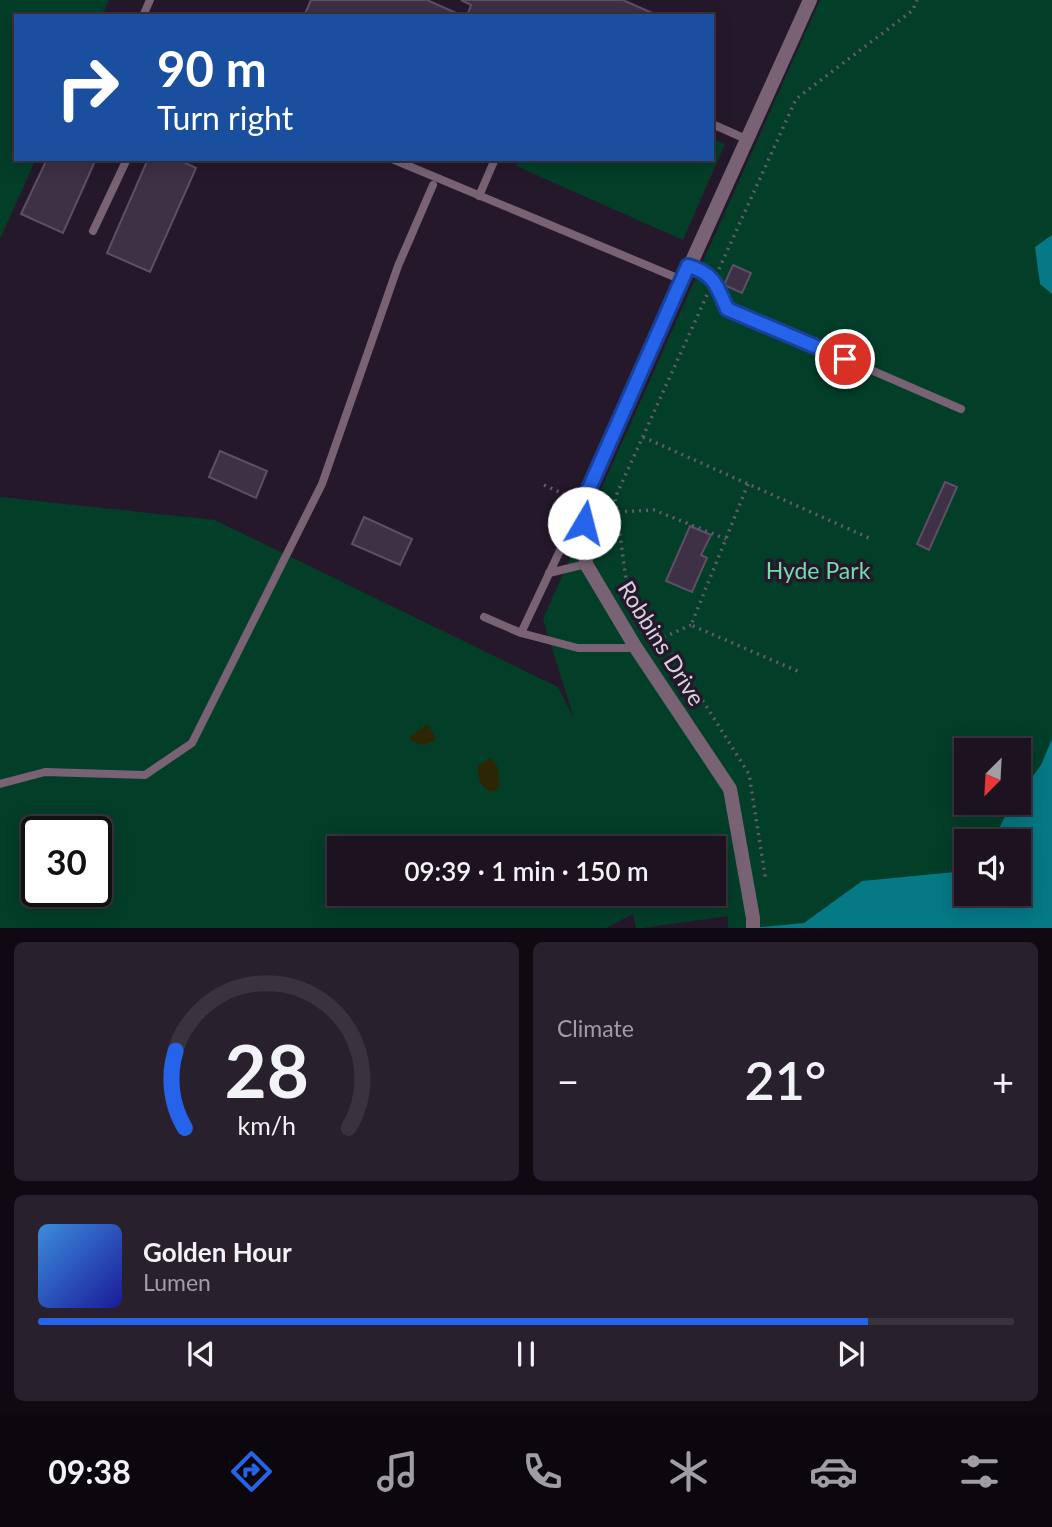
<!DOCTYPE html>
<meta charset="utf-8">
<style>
body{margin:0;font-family:Lato,sans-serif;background:#29202d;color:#f1f3f6;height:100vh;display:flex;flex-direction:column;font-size:26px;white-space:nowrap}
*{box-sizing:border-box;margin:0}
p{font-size:23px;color:#a09ea5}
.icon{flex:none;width:38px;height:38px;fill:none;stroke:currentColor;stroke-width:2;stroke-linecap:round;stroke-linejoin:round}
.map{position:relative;height:928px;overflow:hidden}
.panel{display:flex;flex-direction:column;gap:14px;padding:14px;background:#0f0a12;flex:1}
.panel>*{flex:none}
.guide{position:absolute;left:14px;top:14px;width:700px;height:147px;border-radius:0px;box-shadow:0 4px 18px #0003,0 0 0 2px #3a323e;background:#1a4fa0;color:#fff;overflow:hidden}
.needle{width:46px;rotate:204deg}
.controls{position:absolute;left:954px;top:738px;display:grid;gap:14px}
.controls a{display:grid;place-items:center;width:77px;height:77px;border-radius:0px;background:#1c1220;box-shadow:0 4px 18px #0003,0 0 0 2px #3a323e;font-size:35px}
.speed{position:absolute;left:21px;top:816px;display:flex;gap:14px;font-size:35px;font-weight:700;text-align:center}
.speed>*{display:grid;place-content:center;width:91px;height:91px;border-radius:50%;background:#1c1220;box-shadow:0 4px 18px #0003,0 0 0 2px #3a323e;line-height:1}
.speed .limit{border:4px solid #111;border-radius:10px;background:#fff;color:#111}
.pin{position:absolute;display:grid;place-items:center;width:60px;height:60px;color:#fff;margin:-30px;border:4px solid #fff;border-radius:50%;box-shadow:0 2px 7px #0007}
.me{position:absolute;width:77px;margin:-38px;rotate:8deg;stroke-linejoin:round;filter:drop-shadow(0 0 5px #0008)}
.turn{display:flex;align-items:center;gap:24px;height:147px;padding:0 28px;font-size:32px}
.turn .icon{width:91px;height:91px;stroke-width:2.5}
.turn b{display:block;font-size:49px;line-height:60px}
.big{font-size:52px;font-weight:600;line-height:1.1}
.panel .tile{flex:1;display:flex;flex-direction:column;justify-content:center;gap:10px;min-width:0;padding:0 24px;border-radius:10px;background:#29202d}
.panel .dial{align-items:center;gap:0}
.dial svg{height:182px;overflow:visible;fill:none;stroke:#3a323e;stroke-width:7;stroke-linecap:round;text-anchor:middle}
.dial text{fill:#f1f3f6;stroke:none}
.song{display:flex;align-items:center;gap:21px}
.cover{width:84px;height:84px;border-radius:10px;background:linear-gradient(135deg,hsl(210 70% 55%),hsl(240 70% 35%))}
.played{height:7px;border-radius:4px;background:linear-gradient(90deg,#2563eb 85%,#3a323e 85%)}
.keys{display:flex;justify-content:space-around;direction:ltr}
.heat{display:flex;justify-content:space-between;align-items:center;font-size:38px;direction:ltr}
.panel .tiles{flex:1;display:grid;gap:14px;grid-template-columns:1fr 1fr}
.tile:last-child{grid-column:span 2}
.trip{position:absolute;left:327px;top:836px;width:399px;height:70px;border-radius:0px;background:#1c1220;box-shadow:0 4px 18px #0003,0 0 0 2px #3a323e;font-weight:600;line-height:70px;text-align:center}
.tab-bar{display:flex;height:112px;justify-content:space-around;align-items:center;background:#0b070d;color:#a09ea5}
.tab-bar .icon{width:49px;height:49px}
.tab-bar .active{color:#2563eb}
.tab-bar b{font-size:32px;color:#f1f3f6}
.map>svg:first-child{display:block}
.green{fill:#033e29;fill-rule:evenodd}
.sand{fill:#2d2504}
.water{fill:#057985}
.building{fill:#3e3045;stroke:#5e4f65;stroke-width:2}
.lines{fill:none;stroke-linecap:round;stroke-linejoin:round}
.path{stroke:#665a6b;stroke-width:3.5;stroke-dasharray:2 5;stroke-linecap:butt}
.lane{stroke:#786274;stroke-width:8}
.street{stroke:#786274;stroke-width:14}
.route-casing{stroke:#184099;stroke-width:18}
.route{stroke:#2563eb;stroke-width:12}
.labels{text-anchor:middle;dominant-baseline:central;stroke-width:7;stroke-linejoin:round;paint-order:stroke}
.park-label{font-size:23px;fill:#73dbac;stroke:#26182b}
.street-label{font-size:23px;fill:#dad1de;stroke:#26182b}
</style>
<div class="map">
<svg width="1052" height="929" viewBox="0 0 1052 929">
<rect width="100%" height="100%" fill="#26182b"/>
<path class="green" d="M0 0H109L102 16H16V159H36L0 239Z
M820 0H1052V928L728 929V916L636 929 633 914 604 929H0V497L215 520 558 687 574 719 543 619ZM966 751H1018V803H966ZM37 831H96V891H37ZM966 842H1018V894H966ZM340 849H714V894H340Z
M712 138 725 144 683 240 516 166 519 159H712Z"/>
<path class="sand" d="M427 724 435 736V741L423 745 412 741 410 737Z
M491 758C500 765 499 778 499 788L491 792C480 786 478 778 478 766Z"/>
<path class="water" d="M1052 235V294L1040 284 1035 247Z
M1052 739V928L740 929 804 923 862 881 966 871V894H1018V842H992L1012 803H1018L1019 795 1041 765Z"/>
<path class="building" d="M311 0H427L463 16H304Z
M461 0H623L659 16H467L471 5Z
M47 159H96L63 233 21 214Z
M148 159H177L196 168 150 272 107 253Z
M733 265 751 273 742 293 724 285Z
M220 451 267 471 256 498 209 477Z
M945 482 957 487 929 550 917 544Z
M364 517 412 539 400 565 352 544Z
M690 526 711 535 701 555 707 558 692 592 666 581Z"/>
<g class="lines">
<path class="path" d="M719 269 796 99 913 10 917 0
M707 295 615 498 626 579 749 774 765 875 764 881
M643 437 869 538
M748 484 691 625 802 673
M544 485 568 496
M598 506 617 512 654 510 726 539
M651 643 691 625"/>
<path class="lane" d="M143 16 150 0
M712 124 746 139
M392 159 682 280
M479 196 495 159
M93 231 127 159
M688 266C714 273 717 286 728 308L961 409
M549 573 586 564
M484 617 521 633 578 648H636
M521 633 580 508
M0 784 45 772 145 775 192 743 322 484 398 266 433 185"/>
<path class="street" d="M753 929V918L730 789 636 648 586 564 583 502 810 0"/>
</g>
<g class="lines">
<defs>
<path id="route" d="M584 523 583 502 688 266C714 273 717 286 727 309L845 359"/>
</defs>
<use href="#route" class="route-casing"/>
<use href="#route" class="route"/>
</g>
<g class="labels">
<g class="park-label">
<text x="818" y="570">Hyde Park</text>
</g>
<g class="street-label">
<text transform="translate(662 643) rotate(58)">Robbins Drive</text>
</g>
</g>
</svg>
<div class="controls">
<a><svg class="needle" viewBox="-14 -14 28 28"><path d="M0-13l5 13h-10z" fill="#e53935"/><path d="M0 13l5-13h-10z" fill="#a09ea5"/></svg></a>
<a><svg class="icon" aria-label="sound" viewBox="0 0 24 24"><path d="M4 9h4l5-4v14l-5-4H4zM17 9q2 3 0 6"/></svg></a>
</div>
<div class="speed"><div class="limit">30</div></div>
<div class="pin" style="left:845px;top:359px;background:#d93025"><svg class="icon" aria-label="arrive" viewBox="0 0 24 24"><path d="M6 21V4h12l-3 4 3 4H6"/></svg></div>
<svg class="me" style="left:584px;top:523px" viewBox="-20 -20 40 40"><circle r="19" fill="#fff"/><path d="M0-13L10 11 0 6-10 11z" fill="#2563eb"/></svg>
<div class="trip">09:39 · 1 min · 150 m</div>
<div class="guide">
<div class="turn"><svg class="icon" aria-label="right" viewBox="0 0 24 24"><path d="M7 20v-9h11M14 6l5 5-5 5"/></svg><div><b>90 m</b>Turn right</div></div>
</div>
</div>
<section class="panel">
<div class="tiles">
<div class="tile dial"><svg viewBox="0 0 100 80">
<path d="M14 69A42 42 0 1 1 86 69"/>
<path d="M14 69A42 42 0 0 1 10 35" stroke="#2563eb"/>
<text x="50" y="56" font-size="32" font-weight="700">28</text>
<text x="50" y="72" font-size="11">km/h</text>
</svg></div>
<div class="tile"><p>Climate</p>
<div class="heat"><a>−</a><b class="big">21°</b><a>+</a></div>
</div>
<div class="tile">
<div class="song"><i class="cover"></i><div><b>Golden Hour</b><p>Lumen</p></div></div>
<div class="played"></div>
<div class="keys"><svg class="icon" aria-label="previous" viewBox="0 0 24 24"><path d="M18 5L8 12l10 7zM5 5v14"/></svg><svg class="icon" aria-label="pause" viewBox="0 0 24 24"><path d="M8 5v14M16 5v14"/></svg><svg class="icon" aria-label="next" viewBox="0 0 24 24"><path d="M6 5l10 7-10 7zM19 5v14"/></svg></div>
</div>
</div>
</section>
<nav class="tab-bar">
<b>09:38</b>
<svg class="icon active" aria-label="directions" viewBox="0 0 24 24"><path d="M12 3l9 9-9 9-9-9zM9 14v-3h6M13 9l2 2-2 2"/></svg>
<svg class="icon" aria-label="music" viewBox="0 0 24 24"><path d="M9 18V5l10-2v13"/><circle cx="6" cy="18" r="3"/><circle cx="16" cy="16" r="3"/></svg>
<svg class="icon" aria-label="phone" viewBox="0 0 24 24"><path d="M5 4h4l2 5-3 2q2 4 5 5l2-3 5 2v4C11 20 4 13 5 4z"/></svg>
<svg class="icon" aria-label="climate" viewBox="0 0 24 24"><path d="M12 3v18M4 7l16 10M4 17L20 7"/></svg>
<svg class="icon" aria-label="car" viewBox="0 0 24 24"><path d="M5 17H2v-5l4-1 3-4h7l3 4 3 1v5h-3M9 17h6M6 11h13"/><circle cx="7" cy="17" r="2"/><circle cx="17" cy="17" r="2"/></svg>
<svg class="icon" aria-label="filters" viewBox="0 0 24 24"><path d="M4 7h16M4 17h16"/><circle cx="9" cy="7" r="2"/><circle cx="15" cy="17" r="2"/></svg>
</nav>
